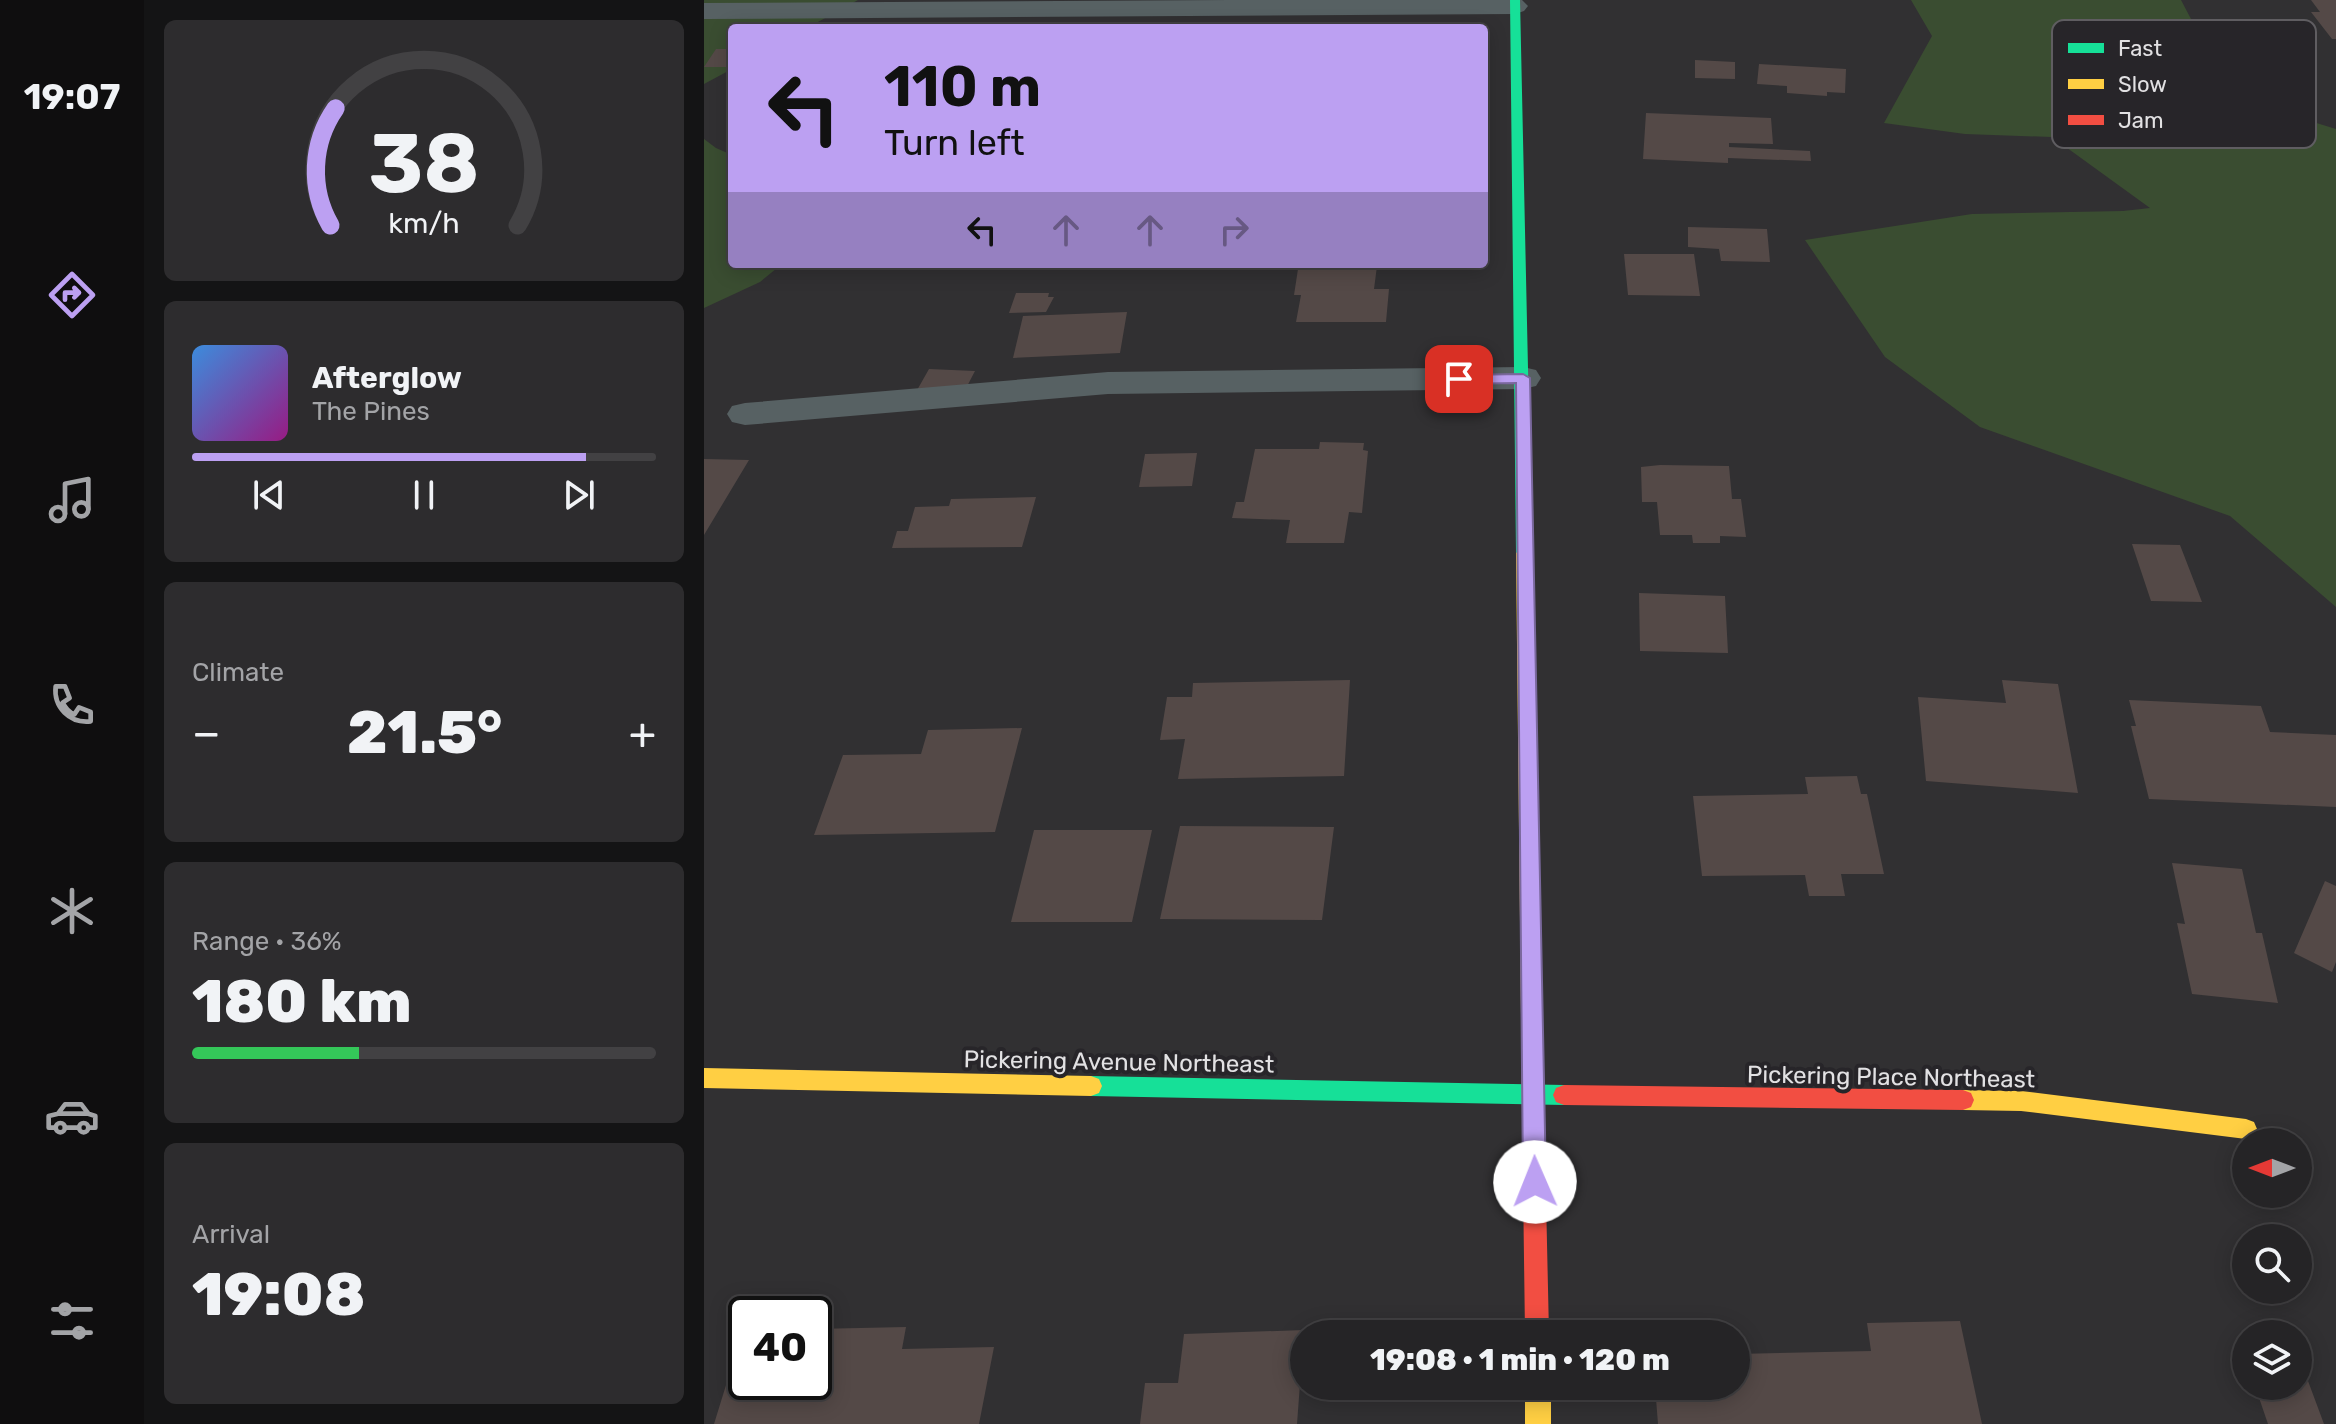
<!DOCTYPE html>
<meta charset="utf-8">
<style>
body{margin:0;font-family:Rubik,sans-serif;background:#2d2c2e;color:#f1f3f6;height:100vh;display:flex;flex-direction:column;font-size:30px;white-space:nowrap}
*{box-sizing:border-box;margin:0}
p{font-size:26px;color:#a3a4a7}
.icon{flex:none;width:44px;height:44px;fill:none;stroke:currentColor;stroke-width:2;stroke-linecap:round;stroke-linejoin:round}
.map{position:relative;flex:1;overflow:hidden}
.side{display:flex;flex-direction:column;gap:20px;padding:20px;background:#141415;width:560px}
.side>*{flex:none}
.hud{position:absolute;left:24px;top:24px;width:760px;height:244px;border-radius:8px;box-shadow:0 4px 20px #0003,0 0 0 2px #424143;background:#bca0f2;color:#111;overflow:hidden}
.needle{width:52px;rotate:270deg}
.fabs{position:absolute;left:1528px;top:1128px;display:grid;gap:16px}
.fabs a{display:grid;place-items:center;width:80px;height:80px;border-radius:50%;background:#252426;box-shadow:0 4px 20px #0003,0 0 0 2px #424143;font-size:40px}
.speed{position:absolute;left:24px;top:1296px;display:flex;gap:16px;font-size:40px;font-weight:700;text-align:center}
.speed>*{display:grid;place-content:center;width:104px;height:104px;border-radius:50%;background:#252426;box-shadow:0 4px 20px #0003,0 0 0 2px #424143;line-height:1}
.speed .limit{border:4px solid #111;border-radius:12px;background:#fff;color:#111}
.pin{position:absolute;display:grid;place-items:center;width:68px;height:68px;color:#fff;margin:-34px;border-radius:16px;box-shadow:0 4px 12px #0006}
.me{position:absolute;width:88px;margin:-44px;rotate:359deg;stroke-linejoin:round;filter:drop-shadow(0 0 6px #0008)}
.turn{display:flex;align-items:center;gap:28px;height:168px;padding:0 24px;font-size:36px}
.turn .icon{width:104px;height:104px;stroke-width:2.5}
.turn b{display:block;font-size:56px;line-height:68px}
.lanes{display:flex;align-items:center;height:76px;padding:0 24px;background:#0003;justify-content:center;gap:40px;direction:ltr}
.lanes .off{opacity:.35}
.big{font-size:60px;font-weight:800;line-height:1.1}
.side .tile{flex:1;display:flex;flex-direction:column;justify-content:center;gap:12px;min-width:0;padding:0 28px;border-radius:12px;background:#2d2c2e}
.side .dial{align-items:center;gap:0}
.dial svg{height:208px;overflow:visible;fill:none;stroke:#424143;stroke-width:7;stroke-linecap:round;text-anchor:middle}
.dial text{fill:#f1f3f6;stroke:none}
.song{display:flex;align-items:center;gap:24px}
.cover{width:96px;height:96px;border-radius:12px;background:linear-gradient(135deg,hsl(210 70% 55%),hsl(310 70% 35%))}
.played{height:8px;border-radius:4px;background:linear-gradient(90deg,#bca0f2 85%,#424143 85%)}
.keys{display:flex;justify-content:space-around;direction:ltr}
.heat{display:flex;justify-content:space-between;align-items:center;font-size:44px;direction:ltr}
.charge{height:12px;border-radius:6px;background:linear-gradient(90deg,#34c759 36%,#424143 0)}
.trip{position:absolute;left:586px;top:1320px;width:460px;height:80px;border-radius:40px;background:#252426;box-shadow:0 4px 20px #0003,0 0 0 2px #424143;font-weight:800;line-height:80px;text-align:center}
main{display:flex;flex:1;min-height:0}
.menu{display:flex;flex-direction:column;width:144px;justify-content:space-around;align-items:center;background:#0f0e0f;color:#a3a4a7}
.menu .icon{width:56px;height:56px}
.menu .active{color:#bca0f2}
.menu b{font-size:36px;color:#f1f3f6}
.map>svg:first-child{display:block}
.green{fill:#3a4d31}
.building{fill:#544947}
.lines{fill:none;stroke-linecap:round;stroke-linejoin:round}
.street{fill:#576163;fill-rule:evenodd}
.fast{fill:#16e098;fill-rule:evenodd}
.slow{fill:#ffcf43;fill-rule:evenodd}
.jam{fill:#f24e42;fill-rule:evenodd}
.route{fill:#bca0f2;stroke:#7a689d;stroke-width:2}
.labels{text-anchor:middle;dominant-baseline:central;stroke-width:8;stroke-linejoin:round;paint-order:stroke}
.near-street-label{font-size:24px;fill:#e2e1e3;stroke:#272529}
.key{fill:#272529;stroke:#5f5d61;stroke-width:2}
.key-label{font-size:22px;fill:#e2e1e3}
</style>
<main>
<nav class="menu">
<b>19:07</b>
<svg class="icon active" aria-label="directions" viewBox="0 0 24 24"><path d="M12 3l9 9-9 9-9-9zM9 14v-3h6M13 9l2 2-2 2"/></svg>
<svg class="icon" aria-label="music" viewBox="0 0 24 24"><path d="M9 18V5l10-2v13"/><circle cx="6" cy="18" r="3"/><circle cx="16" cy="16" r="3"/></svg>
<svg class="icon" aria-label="phone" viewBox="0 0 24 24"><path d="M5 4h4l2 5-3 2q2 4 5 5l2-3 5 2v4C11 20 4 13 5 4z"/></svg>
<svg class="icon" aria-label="climate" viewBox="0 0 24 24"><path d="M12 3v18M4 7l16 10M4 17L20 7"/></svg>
<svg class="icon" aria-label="car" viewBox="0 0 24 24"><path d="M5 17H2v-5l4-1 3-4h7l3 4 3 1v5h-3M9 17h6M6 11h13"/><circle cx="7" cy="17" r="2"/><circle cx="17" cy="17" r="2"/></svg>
<svg class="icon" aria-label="filters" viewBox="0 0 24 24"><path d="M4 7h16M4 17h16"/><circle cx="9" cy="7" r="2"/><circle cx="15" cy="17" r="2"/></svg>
</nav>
<section class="side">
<div class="tile dial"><svg viewBox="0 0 100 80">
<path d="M14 69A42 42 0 1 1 86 69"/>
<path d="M14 69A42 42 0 0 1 16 24" stroke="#bca0f2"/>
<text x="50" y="56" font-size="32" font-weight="700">38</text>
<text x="50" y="72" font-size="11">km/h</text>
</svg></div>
<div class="tile">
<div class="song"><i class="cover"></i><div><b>Afterglow</b><p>The Pines</p></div></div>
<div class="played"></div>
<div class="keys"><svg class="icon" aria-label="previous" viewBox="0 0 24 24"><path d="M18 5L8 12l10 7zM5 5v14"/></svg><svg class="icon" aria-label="pause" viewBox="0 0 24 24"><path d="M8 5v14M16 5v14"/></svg><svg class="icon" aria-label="next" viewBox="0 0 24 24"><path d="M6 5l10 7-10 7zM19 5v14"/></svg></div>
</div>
<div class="tile"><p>Climate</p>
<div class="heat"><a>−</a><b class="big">21.5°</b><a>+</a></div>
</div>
<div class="tile"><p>Range · 36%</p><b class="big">180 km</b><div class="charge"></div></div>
<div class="tile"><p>Arrival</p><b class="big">19:08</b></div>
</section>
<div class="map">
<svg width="1632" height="1424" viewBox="0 0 1632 1424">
<rect width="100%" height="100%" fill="#313032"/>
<path class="green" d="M0 0H154L103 28H28V69L0 84Z
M1207 0H1477L1507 57 1606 121 1632 129V607L1526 516 1276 427 1181 357 1101 240 1268 214 1419 211 1446 208 1348 137 1261 134 1180 123 1228 36Z
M0 139 12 148 28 155V264H78L56 282 0 308Z"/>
<path class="building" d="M1607 0H1632V39H1628L1607 12H1616Z
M12 49H28V67H0Z
M991 60 1031 62V79L991 78Z
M1055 64 1142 69 1141 93 1123 92V96L1083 93V86L1053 84Z
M942 113 1067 118 1069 144 1025 143V147L1106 151 1107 161 1024 158V163L939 159Z
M984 227 1063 229 1066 262 1017 261 1015 249 984 247Z
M920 254H990L996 296 924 295Z
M613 266H673L670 289H685L682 322H592L597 295H590L594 269H612Z
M312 293H345L344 297H350L342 312 305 313Z
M423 312 416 353 309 358 319 316Z
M225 369 271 371 259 394 212 392Z
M616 442 660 443 659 450 664 451 658 513 645 512 640 543H582L586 520 528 518 532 502H540L551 449H615Z
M493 453 488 486 435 487 441 454Z
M0 459 45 460 0 535Z
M956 465 1025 466 1028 499H1037L1042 537 1016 536V543H989L988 535H956L953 502H938L937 467Z
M332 497 318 547 188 548 193 531H204L211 507 245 506 247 499Z
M1428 544 1476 545 1498 602 1447 601Z
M935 593 1021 596 1024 653 936 651Z
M646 680 640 776 474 779 481 739 456 740 463 697H488L489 683Z
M1298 680 1354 684 1374 793 1222 781 1214 697 1302 703Z
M1425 700 1557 706 1566 732 1632 735V807L1445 799 1427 726H1432Z
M318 728 291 832 110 835 139 755 217 754 224 730Z
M1153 776 1157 794H1163L1180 874H1137L1141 896H1105L1101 875 998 876 989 796 1104 794 1101 777Z
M476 826 630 827 618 920 456 919Z
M330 830H448L428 922H307Z
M1468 863 1538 869 1552 933H1558L1574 1003 1488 994 1473 923 1481 924Z
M1621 881 1632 886V962L1628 972 1590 953Z
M1256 1321 1278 1424H954L951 1386H1032V1354L1167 1351 1163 1323Z
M202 1327 198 1349 290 1347 275 1424H10L39 1330H42V1382H110V1329Z
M600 1330 593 1424H436L441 1383H474L480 1334Z
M1594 1354 1620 1424H1564L1551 1386H1594Z"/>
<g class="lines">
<path class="street" d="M525 0H818L824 6 820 11 811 14 0 19V3Z
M819 367 832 370 837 378 832 386 819 389 404 394 41 425 28 422 23 414 28 406 41 403 404 372Z"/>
<path class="fast" d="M806 0H816L828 553 820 559 812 553Z
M387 1076 860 1085 868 1088 871 1095 868 1102 860 1105 387 1096 379 1093 376 1086 379 1079Z"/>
<path class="slow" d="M820 547 828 553 840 1106 837 1113 829 1116 821 1113 818 1106 812 553Z
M0 1068 387 1076 395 1079 398 1086 395 1093 387 1096 0 1088Z
M1259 1090 1317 1091 1542 1119 1550 1122 1553 1129 1550 1136 1542 1139 1317 1111 1259 1110 1251 1107 1248 1100 1251 1093Z
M821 1386H847V1424H821Z"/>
<path class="jam" d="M860 1085 1259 1090 1267 1093 1270 1100 1267 1107 1259 1110 860 1105 852 1102 849 1095 852 1088Z
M829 1096 837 1099 840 1106 845 1334H821L818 1106 821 1099Z"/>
</g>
<path class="route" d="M819 374 826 378 842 1182 839 1190 831 1193 823 1190 819 1182 812 383 755 384 747 379 755 375Z"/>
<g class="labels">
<g class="near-street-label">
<text transform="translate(415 1062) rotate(1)">Pickering Avenue Northeast</text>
<text transform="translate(1187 1077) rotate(1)">Pickering Place Northeast</text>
</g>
</g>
<rect x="1348" y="20" width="264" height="128" rx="12" class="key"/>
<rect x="1364" y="43" width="36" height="10" fill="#16e098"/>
<rect x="1364" y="79" width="36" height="10" fill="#ffcf43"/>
<rect x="1364" y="115" width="36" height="10" fill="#f24e42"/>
<g class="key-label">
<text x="1414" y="56">Fast</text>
<text x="1414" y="92">Slow</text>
<text x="1414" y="128">Jam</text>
</g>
</svg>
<div class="fabs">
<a><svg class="needle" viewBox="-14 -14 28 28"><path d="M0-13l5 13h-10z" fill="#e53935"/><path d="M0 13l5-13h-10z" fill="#a3a4a7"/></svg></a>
<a><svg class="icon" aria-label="search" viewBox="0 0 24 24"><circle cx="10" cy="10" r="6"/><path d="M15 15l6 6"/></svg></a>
<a><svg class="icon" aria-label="layers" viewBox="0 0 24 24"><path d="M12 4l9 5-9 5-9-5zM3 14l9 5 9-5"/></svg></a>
</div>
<div class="speed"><div class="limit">40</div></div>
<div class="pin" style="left:755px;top:379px;background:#d93025"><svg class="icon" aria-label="arrive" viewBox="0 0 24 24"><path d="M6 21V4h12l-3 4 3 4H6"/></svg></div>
<svg class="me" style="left:831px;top:1182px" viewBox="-20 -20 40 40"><circle r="19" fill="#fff"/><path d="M0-13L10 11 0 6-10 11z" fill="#bca0f2"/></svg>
<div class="trip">19:08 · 1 min · 120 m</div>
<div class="hud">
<div class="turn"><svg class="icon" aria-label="left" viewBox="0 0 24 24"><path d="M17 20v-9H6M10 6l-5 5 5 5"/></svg><div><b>110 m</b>Turn left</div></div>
<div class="lanes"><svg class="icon" aria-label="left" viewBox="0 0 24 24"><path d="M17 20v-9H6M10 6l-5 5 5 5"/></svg><svg class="icon off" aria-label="ahead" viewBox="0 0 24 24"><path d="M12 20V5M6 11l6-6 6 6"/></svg><svg class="icon off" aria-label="ahead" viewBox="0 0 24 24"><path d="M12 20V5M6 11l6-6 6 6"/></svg><svg class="icon off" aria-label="right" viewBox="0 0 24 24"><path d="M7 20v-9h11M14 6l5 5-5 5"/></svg></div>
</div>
</div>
</main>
